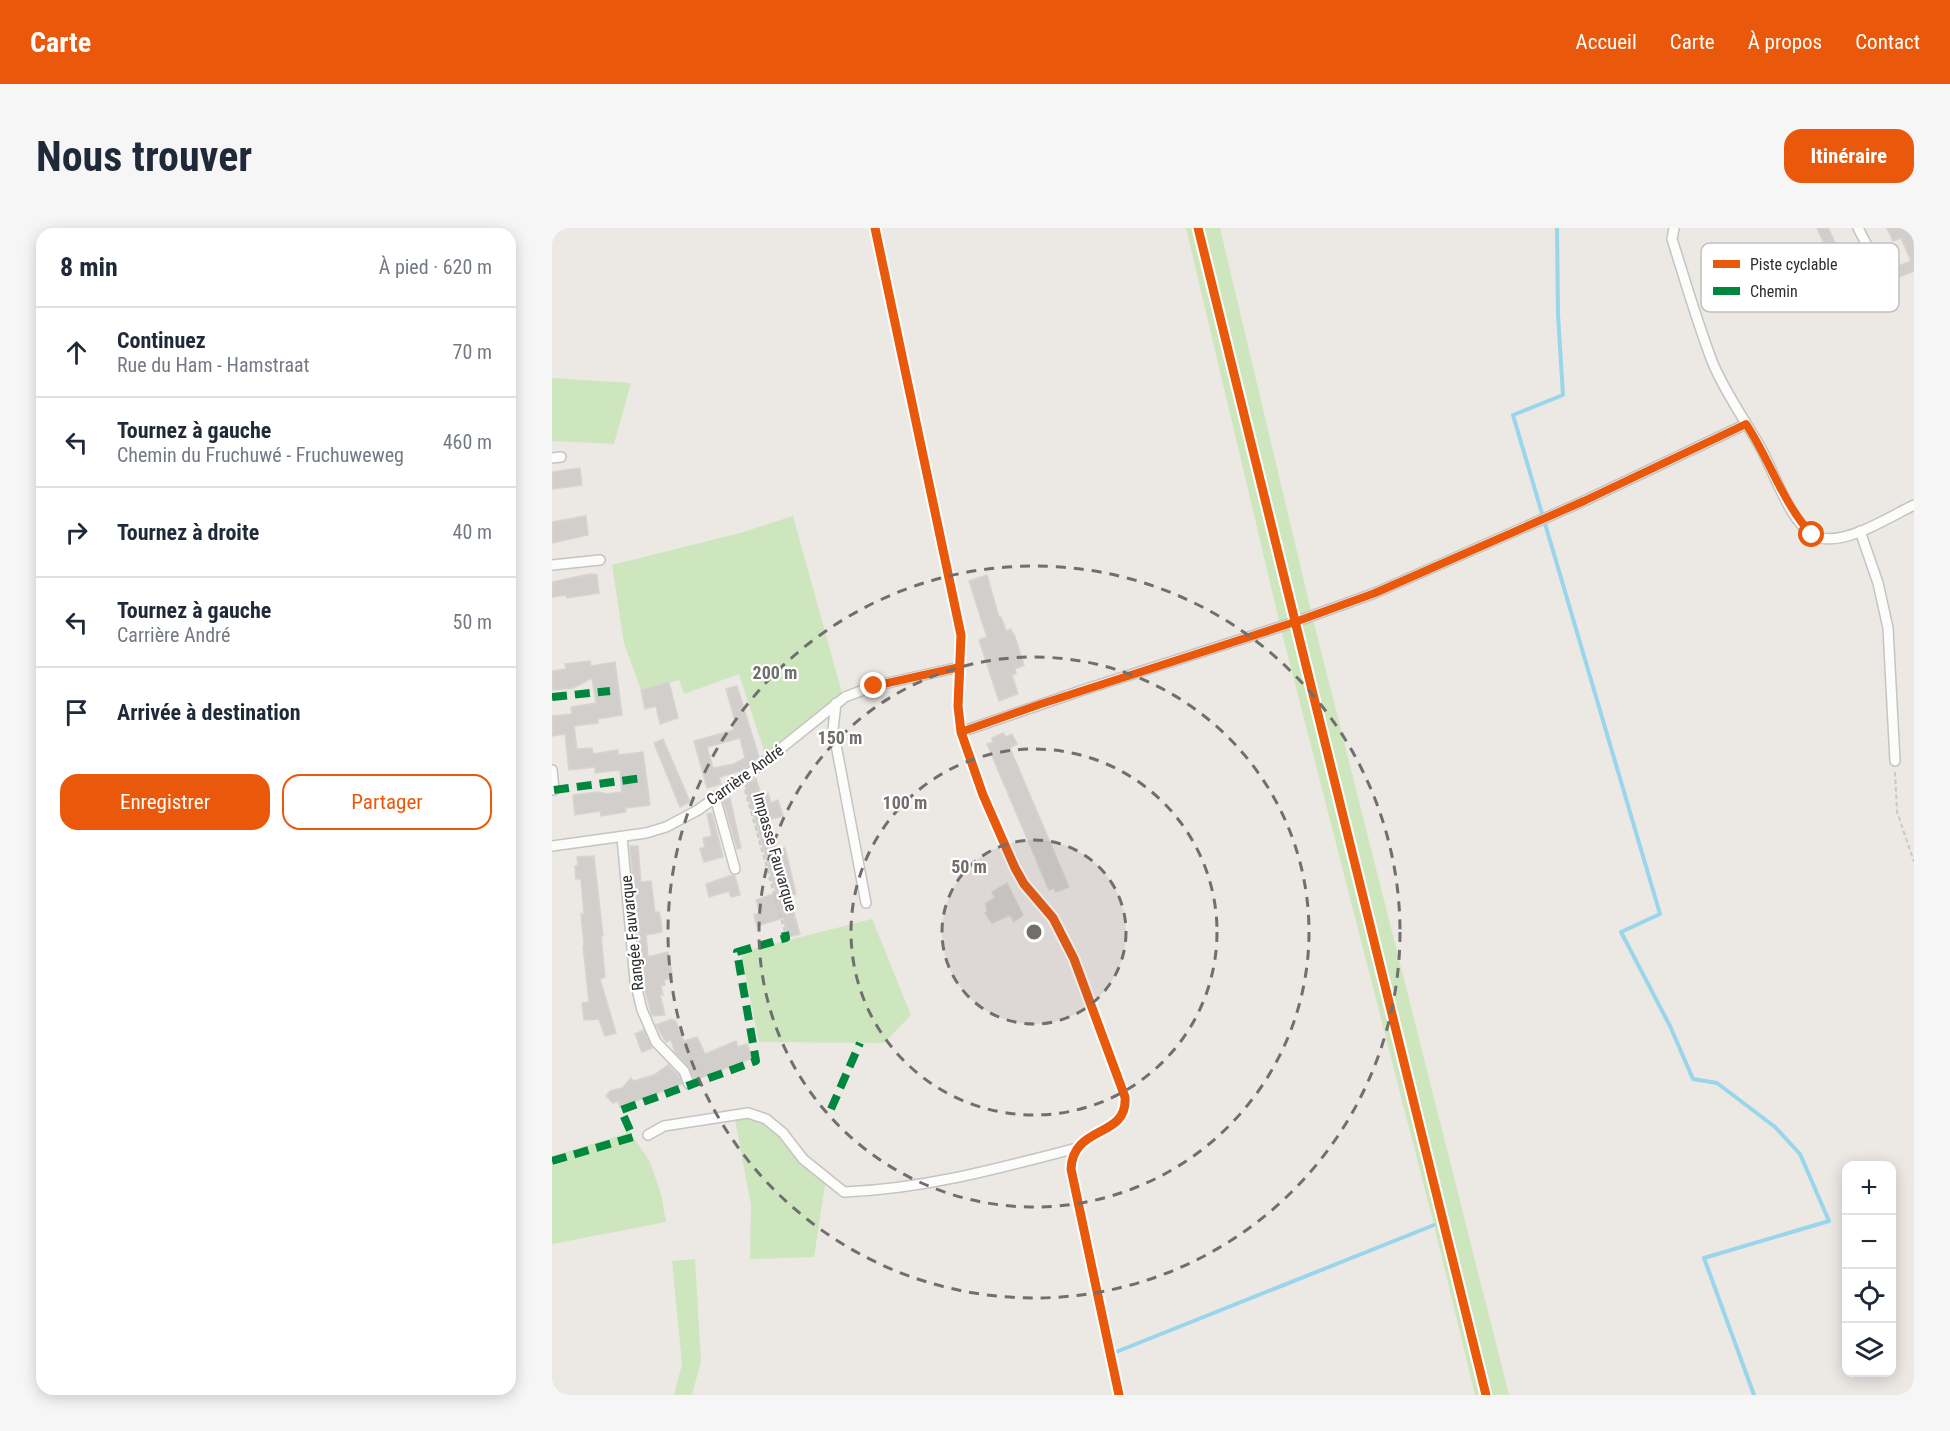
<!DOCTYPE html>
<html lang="fr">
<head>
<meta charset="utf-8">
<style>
	:root { --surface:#fff; --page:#f6f6f7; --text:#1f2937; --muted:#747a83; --line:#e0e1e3; --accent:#ea580c }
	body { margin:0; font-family:"Roboto Condensed",sans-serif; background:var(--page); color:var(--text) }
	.controls { position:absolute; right:18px; bottom:18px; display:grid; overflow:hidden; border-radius:12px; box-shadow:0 3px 15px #0003 }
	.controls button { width:54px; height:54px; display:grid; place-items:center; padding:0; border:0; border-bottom:2px solid var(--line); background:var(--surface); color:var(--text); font:30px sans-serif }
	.stop { position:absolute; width:18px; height:18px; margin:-14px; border:4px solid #ea580c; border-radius:50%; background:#fff }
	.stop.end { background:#ea580c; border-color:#fff; box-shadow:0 2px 6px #0008 }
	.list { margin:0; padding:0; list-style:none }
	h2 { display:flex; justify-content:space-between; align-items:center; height:78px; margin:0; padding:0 24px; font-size:26px }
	h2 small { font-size:20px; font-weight:400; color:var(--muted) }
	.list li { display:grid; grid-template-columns:39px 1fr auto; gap:18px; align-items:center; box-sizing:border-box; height:90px; padding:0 24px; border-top:2px solid var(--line) }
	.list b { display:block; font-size:22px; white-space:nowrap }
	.list p { margin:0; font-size:20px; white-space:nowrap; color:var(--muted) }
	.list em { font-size:20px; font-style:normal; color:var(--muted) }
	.actions { display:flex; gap:12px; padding:18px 24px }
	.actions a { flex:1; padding:14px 0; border:2px solid var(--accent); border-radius:18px; text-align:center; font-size:21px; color:var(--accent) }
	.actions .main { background:var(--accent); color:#fff }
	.icon { flex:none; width:33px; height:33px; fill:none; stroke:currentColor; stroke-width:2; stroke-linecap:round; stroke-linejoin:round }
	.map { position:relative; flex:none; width:1362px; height:1167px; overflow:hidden; border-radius:18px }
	header { display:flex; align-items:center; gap:36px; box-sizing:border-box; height:84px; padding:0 30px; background:var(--accent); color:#fff }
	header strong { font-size:28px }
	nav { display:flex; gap:33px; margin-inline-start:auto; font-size:21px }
	.intro { display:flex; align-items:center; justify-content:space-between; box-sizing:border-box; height:144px; padding:0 36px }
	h1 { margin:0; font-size:42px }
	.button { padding:15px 27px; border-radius:18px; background:var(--accent); color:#fff; font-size:21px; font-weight:700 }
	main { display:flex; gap:36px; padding:0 36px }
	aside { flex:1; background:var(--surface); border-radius:18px; box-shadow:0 3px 15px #0003 }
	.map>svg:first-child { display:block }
	.green { fill:#cee6be }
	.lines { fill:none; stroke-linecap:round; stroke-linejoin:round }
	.stream { stroke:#99d6ec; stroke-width:4 }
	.building { fill:#d1cecb; stroke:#d7d4d0; stroke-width:1.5; fill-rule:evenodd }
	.street-casing { stroke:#c5c4c5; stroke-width:12 }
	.path { stroke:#c9c9c8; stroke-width:2; stroke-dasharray:4.5 3; stroke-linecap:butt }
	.street { stroke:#fcfcfb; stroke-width:9 }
	.quiet { stroke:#00873e; stroke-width:8; stroke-dasharray:15 8; stroke-linecap:butt }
	.cycleway-casing { stroke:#fff; stroke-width:13 }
	.cycleway { stroke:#e8590c; stroke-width:9 }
	.route { stroke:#ea580c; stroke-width:8 }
	.ring { fill:none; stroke:#706f6e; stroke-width:3; stroke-dasharray:10 8 }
	.labels { text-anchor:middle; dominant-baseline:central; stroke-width:4.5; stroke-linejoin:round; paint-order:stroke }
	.street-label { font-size:16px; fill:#2e2e2e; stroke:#fff }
	.key { fill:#fff; stroke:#c0c0c0; stroke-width:1.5 }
	.key-label { font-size:16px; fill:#2e2e2e }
	.centre { fill:#706f6e; stroke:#fff; stroke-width:3 }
	.ring-label { font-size:18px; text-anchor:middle; font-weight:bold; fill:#706f6e; stroke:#fff; stroke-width:4.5; stroke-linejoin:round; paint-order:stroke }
</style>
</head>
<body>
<header>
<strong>Carte</strong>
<nav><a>Accueil</a><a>Carte</a><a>À propos</a><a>Contact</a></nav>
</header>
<div class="intro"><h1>Nous trouver</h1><a class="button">Itinéraire</a></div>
<main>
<aside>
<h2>8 min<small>À pied · 620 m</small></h2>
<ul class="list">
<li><svg class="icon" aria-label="ahead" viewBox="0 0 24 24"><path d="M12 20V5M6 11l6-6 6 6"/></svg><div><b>Continuez</b><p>Rue du Ham - Hamstraat</p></div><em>70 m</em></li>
<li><svg class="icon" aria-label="left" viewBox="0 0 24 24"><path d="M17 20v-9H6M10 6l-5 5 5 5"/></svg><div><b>Tournez à gauche</b><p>Chemin du Fruchuwé - Fruchuweweg</p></div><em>460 m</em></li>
<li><svg class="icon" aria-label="right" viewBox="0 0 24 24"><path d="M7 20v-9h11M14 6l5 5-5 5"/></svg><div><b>Tournez à droite</b></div><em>40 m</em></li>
<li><svg class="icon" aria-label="left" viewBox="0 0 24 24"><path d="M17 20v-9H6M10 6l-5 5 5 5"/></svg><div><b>Tournez à gauche</b><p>Carrière André</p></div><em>50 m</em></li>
<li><svg class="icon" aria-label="arrive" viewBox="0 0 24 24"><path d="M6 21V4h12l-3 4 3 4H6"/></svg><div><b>Arrivée à destination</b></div></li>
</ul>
<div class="actions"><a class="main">Enregistrer</a><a>Partager</a></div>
</aside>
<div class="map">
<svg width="1362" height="1167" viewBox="0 0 1362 1167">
	<rect width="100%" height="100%" fill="#ece8e4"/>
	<g class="green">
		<polygon points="634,0 668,0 760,387 957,1167 923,1167 882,997 730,405"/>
		<polygon points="0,150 79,155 62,216 0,213"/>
		<polygon points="241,288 290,465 214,529 187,446 132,466 127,452 89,462 72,415 60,337 188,305"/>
		<polygon points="320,691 359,787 332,815 207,814 189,724"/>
		<polygon points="182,886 214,891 274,951 262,1029 198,1031 199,977"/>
		<polygon points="76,901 98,934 109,966 114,994 0,1016 0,928 73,906"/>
		<polygon points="143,1031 149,1133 140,1167 122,1167 130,1136 120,1033"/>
	</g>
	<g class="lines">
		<g class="stream">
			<polyline points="1005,0 1006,87 1011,167 961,187 1108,686 1069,704 1118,798 1141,851 1165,855 1223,899 1248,926 1277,993 1152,1030 1202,1167"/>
			<polyline points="564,1124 882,997"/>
		</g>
	</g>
	<g class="building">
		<polygon points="1265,0 1276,0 1292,33 1276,41 1267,24 1274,20"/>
		<polygon points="1335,0 1362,0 1362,4 1359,5 1362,13 1362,43 1312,64 1316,74 1301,81 1288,62 1294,59 1291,52 1336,33 1339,41 1359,33 1349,10 1341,13"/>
		<polygon points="28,240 30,257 0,261 0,244"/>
		<polygon points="34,288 36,307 0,315 0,294"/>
		<polygon points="38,346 45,347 47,365 15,370 14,367 0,369 0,354"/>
		<polygon points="435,347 447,389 449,389 454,403 459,401 461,407 462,406 472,437 463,441 464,446 460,447 466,466 447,473 427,412 435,409 417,353"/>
		<polygon points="38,433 39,438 63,434 70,487 46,491 46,495 22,498 25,521 40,520 41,526 66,522 66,527 91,524 98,577 73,580 74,584 49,588 48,583 23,587 21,567 46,564 55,566 70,564 68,542 43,545 43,539 17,542 13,506 0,508 0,488 20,486 19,479 44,475 40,450 21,460 0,462 0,443 14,441 13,436"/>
		<polygon points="117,454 126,490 108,496 104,478 93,481 89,462"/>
		<path d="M 185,458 L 207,529 L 189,543 L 167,549 L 169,556 L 155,560 L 142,513 L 182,502 L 181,497 L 184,496 L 174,461 ZM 188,510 L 193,530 L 182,536 L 161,540 L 155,519 Z"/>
		<polygon points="451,505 454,509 460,506 465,516 458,520 517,659 504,664 502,660 497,662 435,516 441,514 440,510"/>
		<polygon points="111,511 138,574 128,579 102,515"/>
		<polygon points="204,550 209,567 216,565 219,575 226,572 231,588 216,592 225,622 233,620 244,666 237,668 248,706 236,709 231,690 205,698 202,687 208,685 204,672 224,665 193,557"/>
		<polygon points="178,570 189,620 185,621 171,572"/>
		<polygon points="160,585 171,629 152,634 148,621 153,619 151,610 160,608 155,586"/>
		<polygon points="78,618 86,618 89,654 99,653 103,685 107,684 109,692 110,704 94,707 96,729 116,724 118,735 121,750 112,752 113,757 109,758 111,767 108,767 113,787 100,788 90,752"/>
		<polygon points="42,628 51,708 49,708 53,749 48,751 64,805 53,808 47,791 32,792 30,775 37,774 31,718 32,717 29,686 32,686 29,651 24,651 23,638 26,637 25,629"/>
		<polygon points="180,647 183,648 188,667 179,669 177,663 157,669 154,656"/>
		<polygon points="455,655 471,687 462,694 458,687 440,695 433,685 435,684 434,675 443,670 440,664"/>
		<polygon points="120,791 121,793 123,792 132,813 145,809 153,826 184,813 186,819 195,816 200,830 143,852 137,839 123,824 119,812 114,814 104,797"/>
		<polygon points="92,802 100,820 90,824 83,806"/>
		<polygon points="116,837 126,847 130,856 68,879 66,873 61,875 54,868 58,863 70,860 79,850 82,853 102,847"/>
	</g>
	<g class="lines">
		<defs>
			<g id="street">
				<path d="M 323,0 L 409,407 L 406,478 L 409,504 L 431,567 L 463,640 L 472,656 L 501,690 L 522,731 L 573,869 C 576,911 521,896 519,941 L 567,1167"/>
				<path d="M 1122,0 L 1120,11 C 1133,52 1145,94 1160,133 C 1172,163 1191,189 1207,217 C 1222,241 1239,303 1269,310 C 1296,316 1337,289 1362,277"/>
				<polyline points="1306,0 1319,25 1327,22"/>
				<polyline points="0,230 9,229"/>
				<polyline points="1308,303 1326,355 1336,400 1343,533"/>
				<polyline points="0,337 48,332"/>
				<polyline points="284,475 281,501 314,675"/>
				<polyline points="409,504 531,462 743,394 823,365 1032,273 1194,196"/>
				<polyline points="0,542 2,562"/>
				<polyline points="163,569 183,641"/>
				<polyline points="70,609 83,753 90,782 104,814 132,843 137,856"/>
				<polyline points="0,618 94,605 114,599 146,582 202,542 293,469 322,458 408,439"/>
				<path d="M 96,907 L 112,898 L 196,885 L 214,891 L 231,905 L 251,931 L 292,964 C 372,961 448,940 525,920"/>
			</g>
		</defs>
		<use href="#street" class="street-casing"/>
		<g class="path">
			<polyline points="1343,544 1345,584 1362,634"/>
			<polyline points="193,562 233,704"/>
		</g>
		<use href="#street" class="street"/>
		<g class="quiet">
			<polyline points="0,469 58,463"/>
			<polyline points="2,562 90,550"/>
			<polyline points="279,881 308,815"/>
			<polyline points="0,933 81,909 69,882 204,833 185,724 234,710 233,704"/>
		</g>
		<defs>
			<g id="cycleway">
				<path d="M 323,0 L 409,407 L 406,478 L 409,504 L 431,567 L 463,640 L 472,656 L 501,690 L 522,731 L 573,869 C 576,911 521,896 519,941 L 567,1167"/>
				<polyline points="646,0 934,1167"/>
			</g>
		</defs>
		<use href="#cycleway" class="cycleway-casing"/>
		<use href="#cycleway" class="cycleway"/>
	</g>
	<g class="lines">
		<path class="route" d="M 322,458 L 408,439 L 406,478 L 409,504 L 489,476 L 743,394 L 823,365 L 1032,273 L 1194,196 C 1218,232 1230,274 1260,307"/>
	</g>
	<circle cx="482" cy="704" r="92" fill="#706f6e" fill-opacity=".12"/>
	<g class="ring">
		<circle cx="482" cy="704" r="92"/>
		<circle cx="482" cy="704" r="183"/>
		<circle cx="482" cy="704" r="275"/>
		<circle cx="482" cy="704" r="366"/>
	</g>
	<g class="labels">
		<g class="street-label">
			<text transform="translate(193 547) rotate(-36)">Carrière André</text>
			<text transform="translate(223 624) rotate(74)">Impasse Fauvarque</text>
			<text transform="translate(80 705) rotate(-96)">Rangée Fauvarque</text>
		</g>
	</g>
	<rect x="1149" y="15" width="198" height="69" rx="9" class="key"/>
	<rect x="1161" y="32" width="27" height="8" fill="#e8590c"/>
	<rect x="1161" y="59" width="27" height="8" fill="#00873e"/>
	<g class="key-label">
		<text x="1198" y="42">Piste cyclable</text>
		<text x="1198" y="69">Chemin</text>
	</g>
	<circle cx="482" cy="704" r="9" class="centre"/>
	<g class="ring-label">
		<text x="223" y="451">200 m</text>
		<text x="288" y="516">150 m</text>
		<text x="353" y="581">100 m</text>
		<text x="417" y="645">50 m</text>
	</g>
</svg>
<div class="controls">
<button>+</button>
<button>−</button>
<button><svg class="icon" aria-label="locate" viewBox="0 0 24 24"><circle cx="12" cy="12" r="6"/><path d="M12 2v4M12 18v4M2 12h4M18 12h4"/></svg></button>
<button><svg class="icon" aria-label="layers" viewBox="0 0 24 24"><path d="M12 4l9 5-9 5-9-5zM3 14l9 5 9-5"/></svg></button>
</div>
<div class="stop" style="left:1260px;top:307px"></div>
<div class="stop end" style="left:322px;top:458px"></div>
</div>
</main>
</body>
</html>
